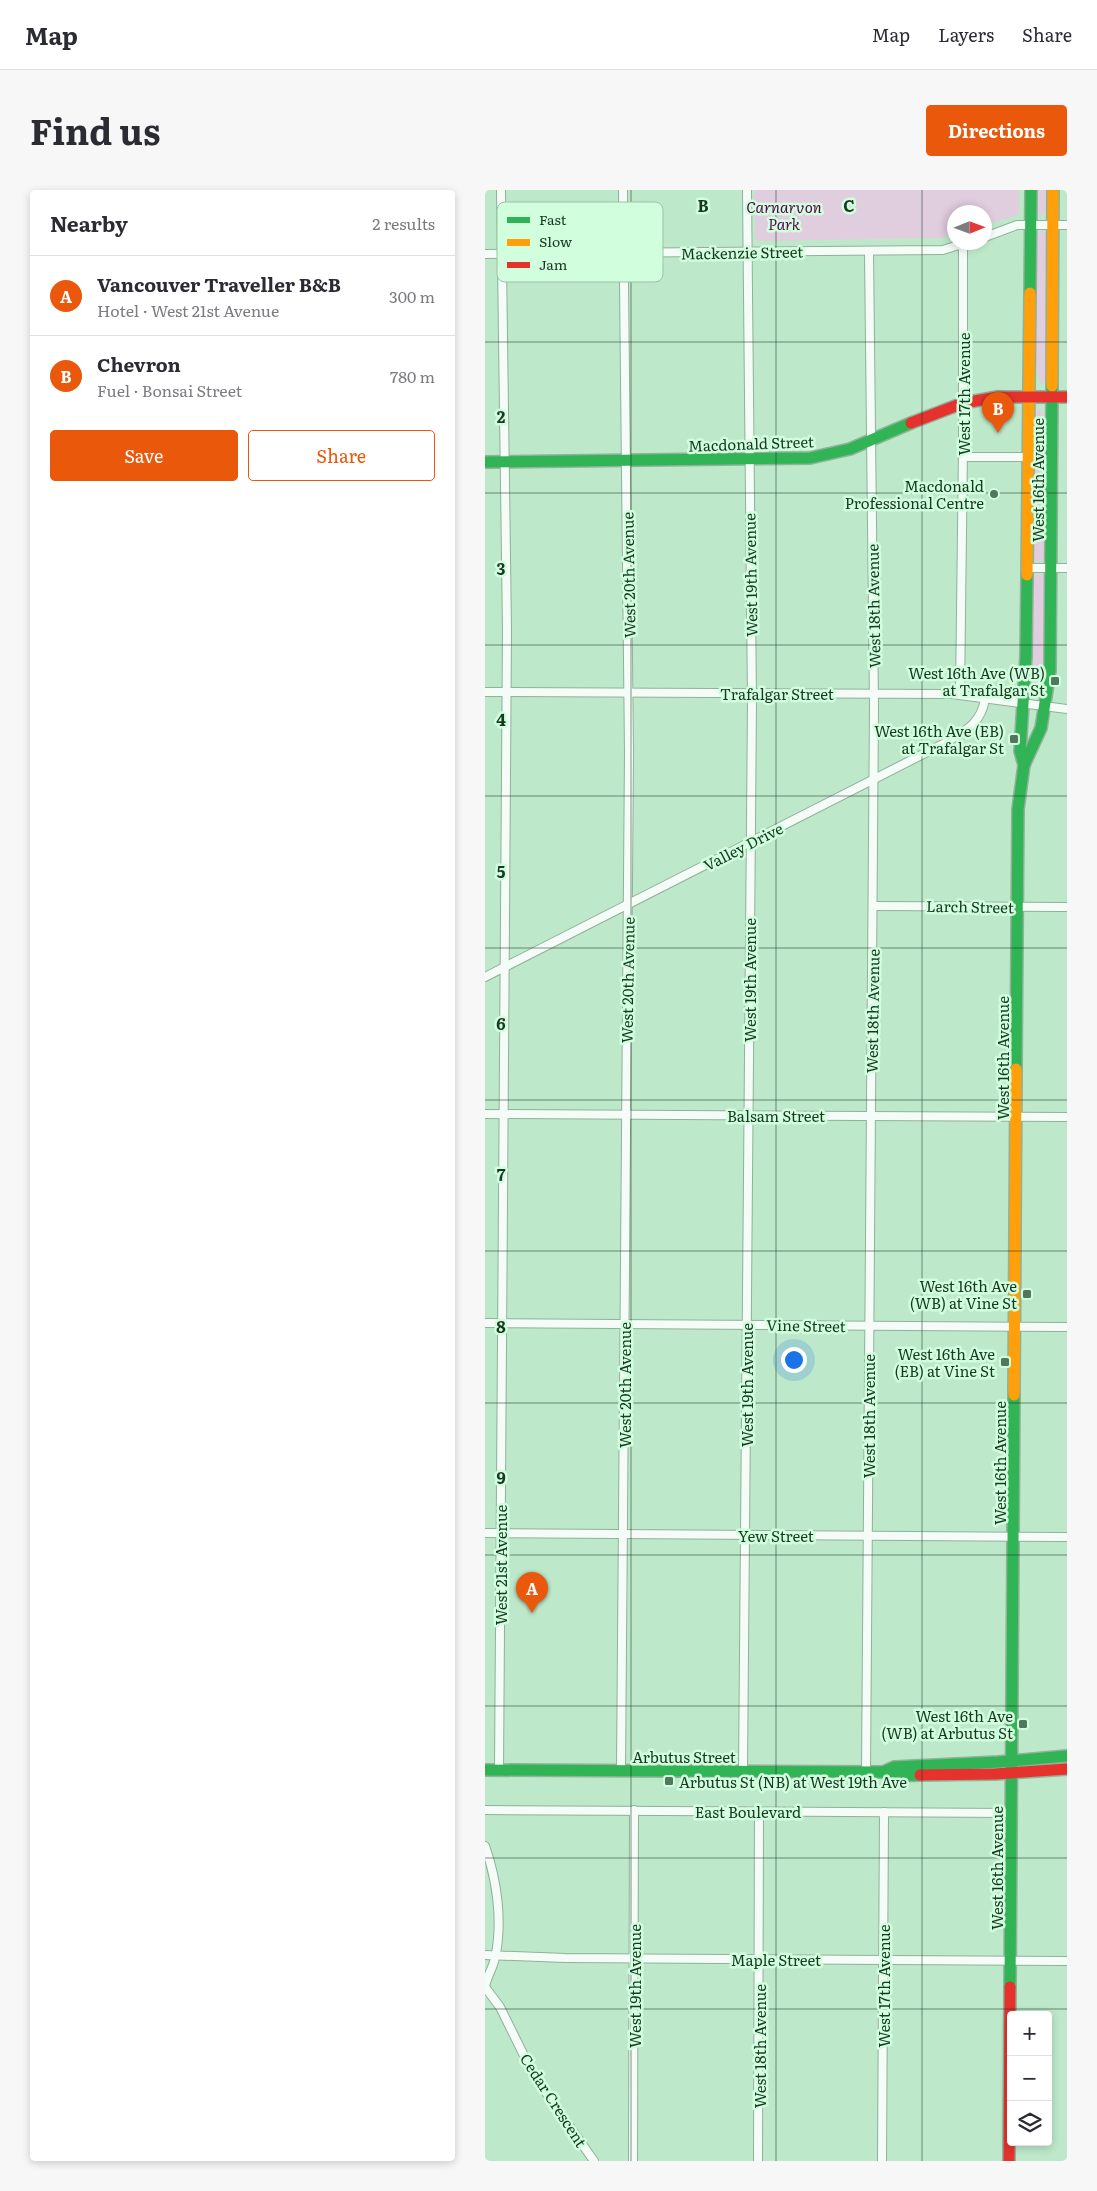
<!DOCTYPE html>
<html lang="en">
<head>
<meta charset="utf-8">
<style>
	:root { --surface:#fff; --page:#f7f7f7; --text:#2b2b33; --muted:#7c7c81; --line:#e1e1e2; --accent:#ea580c }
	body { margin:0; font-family:Literata,serif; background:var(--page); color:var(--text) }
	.controls { position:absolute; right:15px; bottom:15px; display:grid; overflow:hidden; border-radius:5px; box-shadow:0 2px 8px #0003 }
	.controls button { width:45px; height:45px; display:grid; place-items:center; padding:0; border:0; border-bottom:1px solid var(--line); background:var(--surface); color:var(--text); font:25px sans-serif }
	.compass { position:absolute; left:462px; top:15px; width:45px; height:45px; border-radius:50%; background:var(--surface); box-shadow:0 2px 8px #0003; rotate:89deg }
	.you { position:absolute; left:308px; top:1169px; width:18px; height:18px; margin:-12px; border:4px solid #fff; border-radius:50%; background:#1a73e8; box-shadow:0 0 0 8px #1a73e833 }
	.badge { display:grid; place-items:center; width:32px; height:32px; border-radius:50%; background:var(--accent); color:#fff; font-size:16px; font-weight:700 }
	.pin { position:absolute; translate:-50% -41px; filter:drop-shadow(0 1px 2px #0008) }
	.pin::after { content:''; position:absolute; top:26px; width:18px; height:15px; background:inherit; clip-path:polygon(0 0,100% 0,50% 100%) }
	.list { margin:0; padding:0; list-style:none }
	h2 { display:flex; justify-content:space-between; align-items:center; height:65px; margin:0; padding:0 20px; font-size:21px }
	h2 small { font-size:16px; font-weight:400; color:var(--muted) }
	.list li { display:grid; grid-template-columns:32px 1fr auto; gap:15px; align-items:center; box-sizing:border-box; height:80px; padding:0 20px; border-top:1px solid var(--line) }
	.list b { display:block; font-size:19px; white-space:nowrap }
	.list p { margin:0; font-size:16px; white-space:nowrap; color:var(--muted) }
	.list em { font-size:16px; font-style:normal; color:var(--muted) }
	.actions { display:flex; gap:10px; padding:15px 20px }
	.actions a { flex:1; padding:11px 0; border:1px solid var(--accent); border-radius:5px; text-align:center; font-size:18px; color:var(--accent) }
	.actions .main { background:var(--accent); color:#fff }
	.icon { flex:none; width:28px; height:28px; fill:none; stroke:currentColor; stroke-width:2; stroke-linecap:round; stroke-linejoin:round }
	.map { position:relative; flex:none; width:582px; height:1971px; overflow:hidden; border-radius:5px }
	header { display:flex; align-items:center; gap:30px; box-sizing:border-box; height:70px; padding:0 25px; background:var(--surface); border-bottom:1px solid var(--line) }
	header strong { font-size:24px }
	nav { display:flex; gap:28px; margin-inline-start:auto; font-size:18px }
	.intro { display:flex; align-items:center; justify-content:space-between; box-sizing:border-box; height:120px; padding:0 30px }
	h1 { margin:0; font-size:35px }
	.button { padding:12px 22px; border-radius:5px; background:var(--accent); color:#fff; font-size:18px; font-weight:700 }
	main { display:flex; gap:30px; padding:0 30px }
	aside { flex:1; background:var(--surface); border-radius:5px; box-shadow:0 2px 8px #0003 }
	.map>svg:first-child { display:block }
	.green { fill:#e0cdde }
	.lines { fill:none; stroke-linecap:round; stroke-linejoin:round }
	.street-casing { stroke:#90b19a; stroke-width:10 }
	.fast-casing { stroke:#90b19a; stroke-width:14 }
	.slow-casing { stroke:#90b19a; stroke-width:14 }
	.jam-casing { stroke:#90b19a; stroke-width:14 }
	.street { stroke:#f5fcf7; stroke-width:8 }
	.fast { stroke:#30b455; stroke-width:11 }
	.slow { stroke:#ff9f0a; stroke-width:11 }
	.jam { stroke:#e5322d; stroke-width:11 }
	.grid { fill:none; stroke:#193824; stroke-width:1; stroke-opacity:0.55 }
	.poi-dot { fill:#53765e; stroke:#d1fedd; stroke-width:2 }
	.labels { text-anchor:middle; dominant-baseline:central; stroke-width:5; stroke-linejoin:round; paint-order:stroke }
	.park-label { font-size:15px; font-style:italic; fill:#57004f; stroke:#d1fedd }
	.street-label { font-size:15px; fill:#193824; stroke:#d1fedd }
	.poi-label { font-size:15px; fill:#193824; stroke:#d1fedd; text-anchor:end }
	.key { fill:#d1fedd; stroke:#9ac3a6; stroke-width:1 }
	.key-label { font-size:14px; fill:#193824 }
	.grid-label { font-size:16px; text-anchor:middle; font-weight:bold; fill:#193824; stroke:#d1fedd; stroke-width:5; stroke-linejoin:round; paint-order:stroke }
</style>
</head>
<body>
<header>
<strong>Map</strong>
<nav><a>Map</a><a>Layers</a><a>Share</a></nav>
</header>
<div class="intro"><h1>Find us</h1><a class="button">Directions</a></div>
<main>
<aside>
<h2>Nearby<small>2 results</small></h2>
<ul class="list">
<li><span class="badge">A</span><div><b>Vancouver Traveller B&amp;B</b><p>Hotel · West 21st Avenue</p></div><em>300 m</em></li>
<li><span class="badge">B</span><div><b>Chevron</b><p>Fuel · Bonsai Street</p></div><em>780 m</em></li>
</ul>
<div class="actions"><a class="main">Save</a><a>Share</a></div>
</aside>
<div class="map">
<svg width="582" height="1971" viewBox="0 0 582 1971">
	<rect width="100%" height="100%" fill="#bee8ca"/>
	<g class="green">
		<polygon points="269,0 534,0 534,25 500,35 500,22 470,22 469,44 456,48 270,51"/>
		<polygon points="549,0 564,0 561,21 556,26 551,24"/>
		<polygon points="557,40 563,46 562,185 557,194 554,192 551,172 549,59 552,44"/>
		<polygon points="554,220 557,221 560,248 563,333 562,368 554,373 547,368 549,228 551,221"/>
		<polygon points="555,384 560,386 562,390 560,495 556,506 552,508 545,504 546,390 549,385"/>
	</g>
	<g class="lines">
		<defs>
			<g id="street">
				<polyline points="500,47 532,35 582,35"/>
				<polyline points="0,64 458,60 483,52"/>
				<polyline points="478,267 543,267"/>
				<polyline points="542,378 582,378"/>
				<polyline points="0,502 467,504 582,519"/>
				<polyline points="475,504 478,259 478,54"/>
				<polyline points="388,716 582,717"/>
				<path d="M 0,787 L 460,553 C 480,541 496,534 500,509"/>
				<polyline points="0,924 582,927"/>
				<polyline points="0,1133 582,1137"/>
				<polyline points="0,1343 582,1347"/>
				<polyline points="14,1580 22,441 16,0"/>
				<polyline points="136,1581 144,563 138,0"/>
				<polyline points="258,1581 267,512 262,0"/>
				<polyline points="381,1582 389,516 384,61"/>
				<polyline points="0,1620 526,1623"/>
				<path d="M 0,1656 C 12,1690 18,1732 10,1768 C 8,1778 2,1786 0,1797"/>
				<polyline points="0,1765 80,1768 582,1771"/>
				<polyline points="0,1797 15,1817 48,1884 109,1971"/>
				<polyline points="148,1971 149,1620"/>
				<polyline points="273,1971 274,1621"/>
				<polyline points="397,1971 399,1622"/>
			</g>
			<g id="fast">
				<polyline points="545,103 546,0"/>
				<polyline points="0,272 325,268 365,259 426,233"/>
				<polyline points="539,575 556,538 565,481 567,196"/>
				<polyline points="531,879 533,619 539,575 535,561 541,466 542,385"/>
				<polyline points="0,1580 398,1582 409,1586 435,1585"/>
				<polyline points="398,1582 409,1577 513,1572 582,1566"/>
				<polyline points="525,1797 529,1205"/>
			</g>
			<g id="slow">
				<polyline points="567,196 568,0"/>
				<polyline points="542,385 545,103"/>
				<polyline points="529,1205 531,879"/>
			</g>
			<g id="jam">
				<polyline points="426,233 478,213 513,207 582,207"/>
				<polyline points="435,1585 510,1584 582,1579"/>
				<polyline points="524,1971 525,1797"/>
			</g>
		</defs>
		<use href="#street" class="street-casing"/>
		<use href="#fast" class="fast-casing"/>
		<use href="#slow" class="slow-casing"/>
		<use href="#jam" class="jam-casing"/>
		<use href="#street" class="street"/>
		<use href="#fast" class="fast"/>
		<use href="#slow" class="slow"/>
		<use href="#jam" class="jam"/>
	</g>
	<path class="grid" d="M 146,0 L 146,1971M 291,0 L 291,1971M 437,0 L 437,1971M 0,152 L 582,152M 0,303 L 582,303M 0,455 L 582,455M 0,606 L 582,606M 0,758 L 582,758M 0,910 L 582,910M 0,1061 L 582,1061M 0,1213 L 582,1213M 0,1365 L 582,1365M 0,1516 L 582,1516M 0,1668 L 582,1668M 0,1819 L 582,1819"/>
	<g class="poi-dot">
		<circle cx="509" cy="304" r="5"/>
		<rect x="565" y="486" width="10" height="10" rx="2.5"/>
		<rect x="524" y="544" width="10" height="10" rx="2.5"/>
		<rect x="537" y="1099" width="10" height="10" rx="2.5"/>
		<rect x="515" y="1167" width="10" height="10" rx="2.5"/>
		<rect x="533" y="1529" width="10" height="10" rx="2.5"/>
		<rect x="179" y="1586" width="10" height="10" rx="2.5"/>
	</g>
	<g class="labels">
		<g class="park-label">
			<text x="299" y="16">Carnarvon<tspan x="299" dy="17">Park</tspan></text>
		</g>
		<g class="street-label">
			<text transform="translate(257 62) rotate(-1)">Mackenzie Street</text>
			<text transform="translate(478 204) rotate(-90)">West 17th Avenue</text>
			<text transform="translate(266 253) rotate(-2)">Macdonald Street</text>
			<text transform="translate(552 290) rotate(-90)">West 16th Avenue</text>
			<text transform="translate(143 385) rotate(-91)">West 20th Avenue</text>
			<text transform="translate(265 385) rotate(-91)">West 19th Avenue</text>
			<text transform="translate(388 416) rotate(-91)">West 18th Avenue</text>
			<text x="292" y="503">Trafalgar Street</text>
			<text transform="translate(258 656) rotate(-27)">Valley Drive</text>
			<text transform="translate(485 716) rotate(1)">Larch Street</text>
			<text transform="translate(142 790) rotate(-89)">West 20th Avenue</text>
			<text transform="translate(264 790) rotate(-90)">West 19th Avenue</text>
			<text transform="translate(387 821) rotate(-89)">West 18th Avenue</text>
			<text transform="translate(517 868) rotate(-90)">West 16th Avenue</text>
			<text x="291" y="925">Balsam Street</text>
			<text transform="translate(321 1135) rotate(1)">Vine Street</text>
			<text transform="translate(139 1195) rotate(-90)">West 20th Avenue</text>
			<text transform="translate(261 1195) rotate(-90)">West 19th Avenue</text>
			<text transform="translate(383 1226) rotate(-90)">West 18th Avenue</text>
			<text transform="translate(514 1273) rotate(-90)">West 16th Avenue</text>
			<text x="291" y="1345">Yew Street</text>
			<text transform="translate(15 1375) rotate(-90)">West 21st Avenue</text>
			<text x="199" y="1566">Arbutus Street</text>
			<text x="263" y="1621">East Boulevard</text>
			<text transform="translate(511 1678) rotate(-90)">West 16th Avenue</text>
			<text x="291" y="1769">Maple Street</text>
			<text transform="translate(149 1796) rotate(-90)">West 19th Avenue</text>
			<text transform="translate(398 1796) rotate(-90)">West 17th Avenue</text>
			<text transform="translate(274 1856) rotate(-90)">West 18th Avenue</text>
			<text transform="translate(69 1910) rotate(57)">Cedar Crescent</text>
		</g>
		<g class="poi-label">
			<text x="499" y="295">Macdonald<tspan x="499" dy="17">Professional Centre</tspan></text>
			<text x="560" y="482">West 16th Ave (WB)<tspan x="560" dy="17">at Trafalgar St</tspan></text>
			<text x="519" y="540">West 16th Ave (EB)<tspan x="519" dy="17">at Trafalgar St</tspan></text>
			<text x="532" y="1095">West 16th Ave<tspan x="532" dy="17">(WB) at Vine St</tspan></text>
			<text x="510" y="1163">West 16th Ave<tspan x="510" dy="17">(EB) at Vine St</tspan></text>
			<text x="528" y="1525">West 16th Ave<tspan x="528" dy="17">(WB) at Arbutus St</tspan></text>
			<text x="194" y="1591" text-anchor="start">Arbutus St (NB) at West 19th Ave</text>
		</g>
	</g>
	<rect x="12" y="12" width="166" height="80" rx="8" class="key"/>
	<rect x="22" y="27" width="23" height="6" fill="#30b455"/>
	<rect x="22" y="49" width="23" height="7" fill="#ff9f0a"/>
	<rect x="22" y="72" width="23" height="6" fill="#e5322d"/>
	<g class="key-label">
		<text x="54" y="35">Fast</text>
		<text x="54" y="57">Slow</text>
		<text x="54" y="80">Jam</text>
	</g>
	<g class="grid-label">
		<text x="218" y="22">B</text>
		<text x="364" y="22">C</text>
		<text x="16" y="233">2</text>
		<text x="16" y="385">3</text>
		<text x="16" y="536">4</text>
		<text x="16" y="688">5</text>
		<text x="16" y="840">6</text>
		<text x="16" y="991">7</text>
		<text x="16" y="1143">8</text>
		<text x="16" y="1294">9</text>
	</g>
</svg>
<div class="controls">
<button>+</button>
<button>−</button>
<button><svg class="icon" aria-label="layers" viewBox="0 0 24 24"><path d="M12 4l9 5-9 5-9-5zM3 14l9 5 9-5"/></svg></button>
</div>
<svg class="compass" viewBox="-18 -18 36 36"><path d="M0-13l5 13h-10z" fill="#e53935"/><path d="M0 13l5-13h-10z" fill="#7c7c81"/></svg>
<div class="you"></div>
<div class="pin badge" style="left:47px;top:1423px">A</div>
<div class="pin badge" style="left:513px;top:243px">B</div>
</div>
</main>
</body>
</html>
